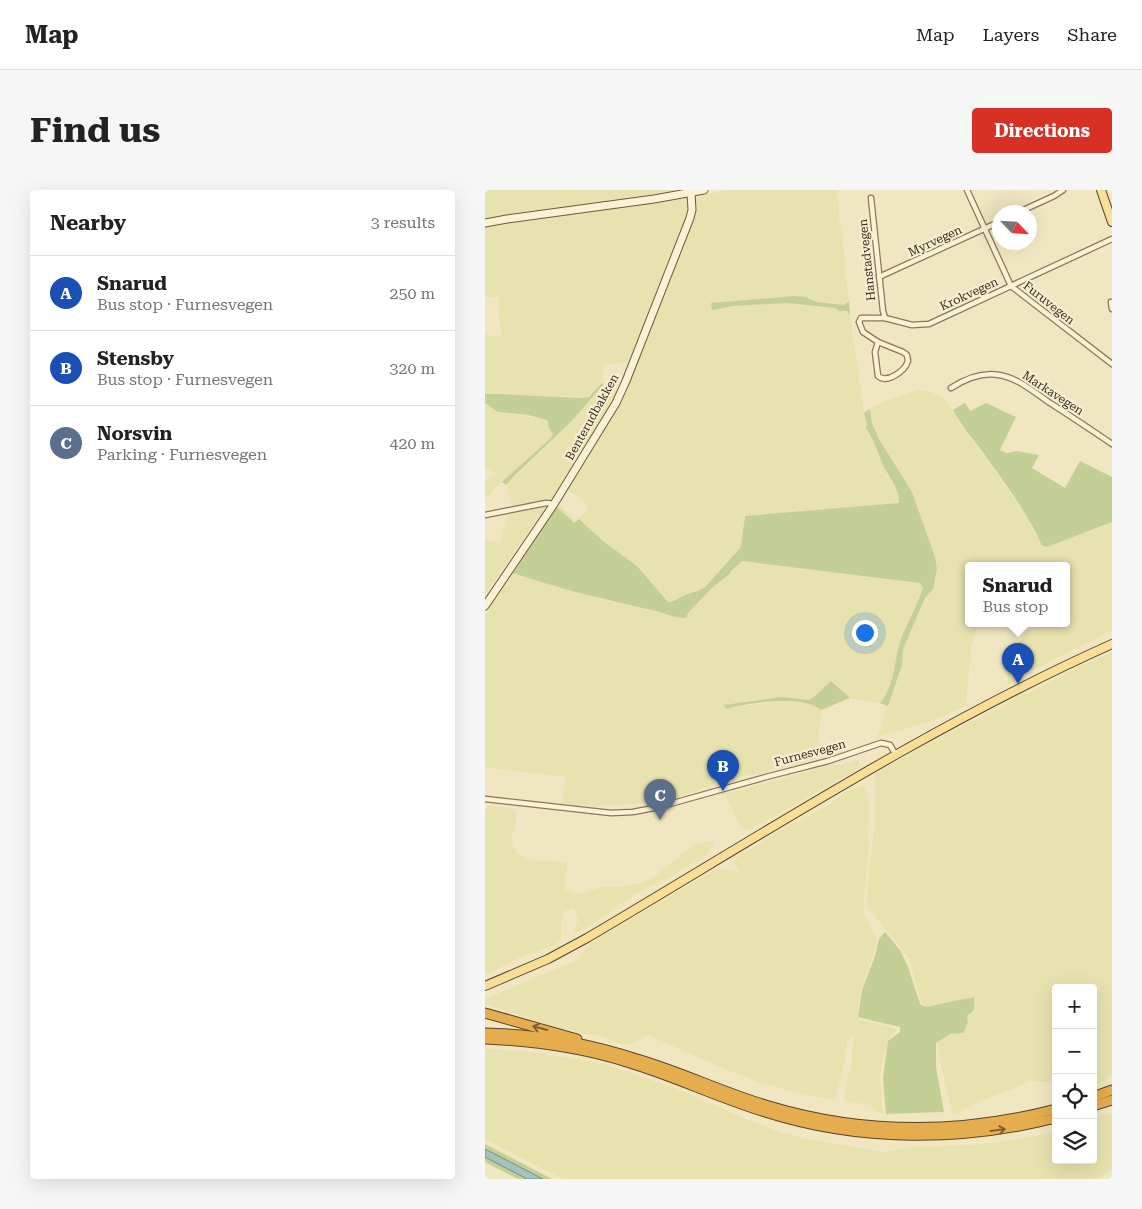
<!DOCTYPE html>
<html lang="en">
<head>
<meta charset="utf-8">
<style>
	:root { --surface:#fff; --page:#f6f6f6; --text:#222; --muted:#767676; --line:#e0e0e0; --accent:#d93025 }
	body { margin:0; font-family:"Roboto Serif",serif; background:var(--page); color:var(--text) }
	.controls { position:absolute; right:15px; bottom:15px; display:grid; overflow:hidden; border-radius:5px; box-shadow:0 5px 20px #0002 }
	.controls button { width:45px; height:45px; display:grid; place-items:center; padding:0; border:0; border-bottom:1px solid var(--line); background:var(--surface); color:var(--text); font:25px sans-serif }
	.compass { position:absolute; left:507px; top:15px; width:45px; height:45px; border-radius:50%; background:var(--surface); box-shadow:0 5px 20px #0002; rotate:115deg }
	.you { position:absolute; left:379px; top:442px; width:18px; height:18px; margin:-12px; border:4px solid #fff; border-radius:50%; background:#1a73e8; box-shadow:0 0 0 8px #1a73e833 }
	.badge { display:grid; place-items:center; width:32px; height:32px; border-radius:50%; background:var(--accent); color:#fff; font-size:16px; font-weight:700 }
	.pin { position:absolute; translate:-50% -41px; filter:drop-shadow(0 1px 2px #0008) }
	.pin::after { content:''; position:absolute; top:26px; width:18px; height:15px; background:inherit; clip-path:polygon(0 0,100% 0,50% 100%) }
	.popup { position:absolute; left:480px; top:372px; width:105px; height:65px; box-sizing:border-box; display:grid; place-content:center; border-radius:5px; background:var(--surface); filter:drop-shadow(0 1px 4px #0005); font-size:16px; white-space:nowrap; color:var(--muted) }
	.popup b { font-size:19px; color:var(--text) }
	.popup::after { content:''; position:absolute; left:50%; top:100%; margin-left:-10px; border:10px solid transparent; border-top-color:var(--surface) }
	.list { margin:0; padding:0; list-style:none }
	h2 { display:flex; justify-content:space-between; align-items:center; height:65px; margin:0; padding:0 20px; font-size:21px }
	h2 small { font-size:16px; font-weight:400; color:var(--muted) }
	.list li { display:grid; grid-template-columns:32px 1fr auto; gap:15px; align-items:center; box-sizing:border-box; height:75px; padding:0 20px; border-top:1px solid var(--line) }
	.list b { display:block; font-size:19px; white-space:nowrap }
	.list p { margin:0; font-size:16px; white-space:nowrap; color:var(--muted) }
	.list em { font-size:16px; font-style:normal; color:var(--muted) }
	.icon { flex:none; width:28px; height:28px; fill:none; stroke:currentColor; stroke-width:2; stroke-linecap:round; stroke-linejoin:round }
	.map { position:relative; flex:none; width:627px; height:989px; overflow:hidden; border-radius:5px }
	header { display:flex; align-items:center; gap:30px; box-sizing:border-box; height:70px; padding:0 25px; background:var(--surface); border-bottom:1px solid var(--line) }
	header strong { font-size:24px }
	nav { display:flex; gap:28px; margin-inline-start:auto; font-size:18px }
	.intro { display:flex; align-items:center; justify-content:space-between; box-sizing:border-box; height:120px; padding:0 30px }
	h1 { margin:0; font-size:35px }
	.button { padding:12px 22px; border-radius:5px; background:var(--accent); color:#fff; font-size:18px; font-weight:700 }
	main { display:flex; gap:30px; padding:0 30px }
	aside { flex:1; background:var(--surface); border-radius:5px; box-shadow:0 5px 20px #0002 }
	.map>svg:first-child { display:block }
	.farmland { fill:#e7e2ae; fill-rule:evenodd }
	.green { fill:#c4cf95 }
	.water { fill:#a4c3bc; stroke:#6a918b }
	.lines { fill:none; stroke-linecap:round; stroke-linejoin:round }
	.minor-casing { stroke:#8b7758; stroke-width:7 }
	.secondary-casing { stroke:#6d583b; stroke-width:9 }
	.primary-casing { stroke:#59442c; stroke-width:10 }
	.motorway-casing { stroke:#59442c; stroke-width:11 }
	.minor { stroke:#fbf2d5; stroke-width:4.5 }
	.secondary { stroke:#fbf2d5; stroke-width:7 }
	.primary { stroke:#f6df97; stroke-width:8 }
	.motorway { stroke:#e5ad4d; stroke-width:9 }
	.oneway { stroke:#7e6030 }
	.labels { text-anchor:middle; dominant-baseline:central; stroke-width:4.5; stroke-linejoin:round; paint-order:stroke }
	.street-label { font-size:12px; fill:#3a2d1d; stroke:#f7efd1 }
</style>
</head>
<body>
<header>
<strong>Map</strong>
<nav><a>Map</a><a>Layers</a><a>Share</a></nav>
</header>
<div class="intro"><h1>Find us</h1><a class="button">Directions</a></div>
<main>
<aside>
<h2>Nearby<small>3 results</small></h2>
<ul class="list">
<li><span class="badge" style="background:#1a4fb4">A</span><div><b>Snarud</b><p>Bus stop · Furnesvegen</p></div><em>250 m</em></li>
<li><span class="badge" style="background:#1a4fb4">B</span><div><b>Stensby</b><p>Bus stop · Furnesvegen</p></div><em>320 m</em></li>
<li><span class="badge" style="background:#5c6f8a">C</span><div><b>Norsvin</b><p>Parking · Furnesvegen</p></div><em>420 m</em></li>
</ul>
</aside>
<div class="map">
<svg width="627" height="989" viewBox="0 0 627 989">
	<rect width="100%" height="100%" fill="#f0e6c1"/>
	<g class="farmland">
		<polygon points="0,0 203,0 0,30"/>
		<path d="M 241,0 L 353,0 L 354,29 L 358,51 L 365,128 L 379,222 L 396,213 L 433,200 L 443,201 L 460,208 L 476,236 L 505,274 L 538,322 L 557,357 L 561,357 L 627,333 L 627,441 L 535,486 L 523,496 L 483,517 L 481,516 L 446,531 L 394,546 L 390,552 L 350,567 L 335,571 L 331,569 L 277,583 L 257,586 L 245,592 L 224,596 L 206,603 L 173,612 L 121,616 L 88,615 L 79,613 L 77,609 L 82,587 L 0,577 L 0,426 L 35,368 L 73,313 L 91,331 L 103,319 L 103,316 L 97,309 L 82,300 L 108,260 L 147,186 L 209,20 L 211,8 ZM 320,107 L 332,112 L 359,115 L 364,111 L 363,122 L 354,121 L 350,118 L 302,113 L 248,116 L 228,119 L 227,113 ZM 385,220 L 387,233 L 394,249 L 427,302 L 450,367 L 452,379 L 418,459 L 417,475 L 403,516 L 395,512 L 399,507 L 405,495 L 416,450 L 434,412 L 438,398 L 437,395 L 435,393 L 407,389 L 277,373 L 259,335 L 259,327 L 414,313 L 413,306 L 396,271 L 390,251 L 384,242 L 379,223 ZM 95,329 L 118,351 L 152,376 L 184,412 L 191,411 L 185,427 L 169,421 L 126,412 L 28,383 ZM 256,357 L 276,373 L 255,372 L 245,382 L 245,384 L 228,397 L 203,423 L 203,404 L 209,403 L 221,396 ZM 484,375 L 582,375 L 582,433 L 548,433 L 534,453 L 522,476 L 523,495 L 483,516 L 481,513 L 486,457 L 494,433 L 484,433 ZM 361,505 L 365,508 L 333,517 L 325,514 L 298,511 L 249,517 L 241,519 L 240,515 L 296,507 L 323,510 L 329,507 ZM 365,508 L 395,513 L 402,516 L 393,546 L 389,552 L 335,571 L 331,568 L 337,520 Z"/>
		<polygon points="199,6 204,10 205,21 183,74 181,74 153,150 142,172 118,175 116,194 104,207 0,204 0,144 13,147 16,145 13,107 0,107 0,37 14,33 87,24 87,22"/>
		<polygon points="121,195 133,201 117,231 65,311 0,404 0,351 13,353 16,351 22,329 25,324 29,322 22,296 24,292 75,244 118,196"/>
		<polygon points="0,213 13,223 42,226 62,231 63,239 68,244 66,248 22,289 17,291 0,309 0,290 13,284 0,278"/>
		<polygon points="627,462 627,885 608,897 608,798 571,798 571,890 563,892 544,891 535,896 492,912 473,923 468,923 459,890 448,831 437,813 424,768 383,718 382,705 390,628 390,583 479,535 515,518 533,506 544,503 587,480"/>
		<polygon points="372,570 376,576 369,581 264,640 260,639 253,633 240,604 347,575 358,575"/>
		<polygon points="380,595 383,607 385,627 382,642 384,655 379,708 379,725 392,748 386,772 375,801 372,829 413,839 404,848 397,873 395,889 398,924 389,921 386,915 359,911 364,883 367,874 367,863 369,843 362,851 359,874 351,909 330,907 276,893 240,879 163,845 147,854 132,853 110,844 104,845 75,838 0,814 0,809 95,769 96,764 105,754 116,747 231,679 254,682 249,672 255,664 266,660 293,641 337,619 364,600"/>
		<polygon points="6,615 28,619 31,621 31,631 26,647 28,657 32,663 46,671 69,671 82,674 80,700 92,705 120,696 136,697 160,692 171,685 209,655 224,651 228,653 228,657 220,666 211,671 185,687 150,704 109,733 90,744 89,740 93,730 89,718 77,722 76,748 70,755 38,766 0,785 0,621 2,617"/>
		<polygon points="0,859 38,861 115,873 192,899 263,930 295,942 321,949 399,962 426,957 486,955 523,951 571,942 571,970 608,970 608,929 627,923 627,978 614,989 78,989 0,949"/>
	</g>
	<g class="green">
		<polygon points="309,106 320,107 332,112 359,115 364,111 365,125 362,121 354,121 350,118 302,113 248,116 227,120 226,113"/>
		<polygon points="117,193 119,194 83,235 30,285 21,295 17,292 66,248 68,244 64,239 62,230 43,225 13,222 0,213 0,204 15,204 97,208 104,207"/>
		<path d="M 480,213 L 485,221 L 501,213 L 531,227 L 515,260 L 522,263 L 532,261 L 554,265 L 547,278 L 580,298 L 595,271 L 627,287 L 627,332 L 562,357 L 557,356 C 543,323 518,291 497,261 C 486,247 476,235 468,220 Z"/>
		<path d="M 385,219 L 387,233 L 394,249 L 427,302 L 450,367 L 452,379 L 448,399 L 440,408 L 418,459 L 417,475 L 403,516 L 395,513 C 410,496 409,470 416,449 C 423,432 432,416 438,398 L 435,393 L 257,371 L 245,382 L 245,384 L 228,397 L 203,423 L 201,428 C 188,428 179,423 167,420 C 120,410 73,398 28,383 L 70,319 L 73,318 L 89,333 L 94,329 L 118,351 L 152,376 L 183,412 C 190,412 193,408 198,406 C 206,402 214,402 221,396 L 256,357 L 260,326 L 414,313 C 415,299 402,285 397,273 C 392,261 389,249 381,238 L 382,234 L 379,223 Z"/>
		<path d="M 346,491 L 365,508 L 336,520 C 318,504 262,513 241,519 L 239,515 L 296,507 L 323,510 L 329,507 Z"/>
		<polygon points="400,742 415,760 423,777 435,814 441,817 489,807 489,820 482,826 483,832 478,843 465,844 451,853 451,877 459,922 401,924 398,888 403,851 415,842 415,837 373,827 377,800 390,766 394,749"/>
		<polygon points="0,954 67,989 33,989 0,972"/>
	</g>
	<polygon class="water" points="0,959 58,989 42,989 0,967"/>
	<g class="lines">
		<defs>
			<g id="minor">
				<polyline points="482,0 526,96 627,174"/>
				<polyline points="386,8 398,121 400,128"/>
				<polyline points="534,22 569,6 578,0"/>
				<polyline points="394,87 514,32"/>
				<polyline points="626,112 627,119"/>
				<polyline points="393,152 378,142 374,132 376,128 400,128 427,135 444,134 627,49"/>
				<path d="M 393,152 L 418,162 L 422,165 L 423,171 C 420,181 402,194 393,186 L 390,162 Z"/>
				<path d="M 466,198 C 480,189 497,182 514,185 C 533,188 549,202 565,213 C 586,226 606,240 627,254"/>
				<polyline points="0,325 61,313 69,314"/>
				<polyline points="0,609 126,623 148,622 174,617 281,587 343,571 396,553 405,555 411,565"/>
			</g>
			<g id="secondary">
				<polyline points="0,33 22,29 169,9 219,0"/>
				<polyline points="0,416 69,314 131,213 141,191 205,28 207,20 206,3"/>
			</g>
			<g id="primary">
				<polyline points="616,0 627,32"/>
				<path d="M 0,796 L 63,769 L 102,748 C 275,646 444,536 627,454"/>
			</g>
			<g id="motorway">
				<polyline points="0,823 92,849"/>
				<path d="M 0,843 C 51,844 103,853 152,869 C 197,882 239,903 284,916 C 378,944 476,944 571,919"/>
				<path d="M 0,849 C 49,851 98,858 145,873 C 191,887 234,908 280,922 C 374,952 475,952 571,928"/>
				<polyline points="608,907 627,900"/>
				<polyline points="608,916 627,910"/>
			</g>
		</defs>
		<use href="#minor" class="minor-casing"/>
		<use href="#secondary" class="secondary-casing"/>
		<use href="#primary" class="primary-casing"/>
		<use href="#motorway" class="motorway-casing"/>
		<use href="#minor" class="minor"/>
		<use href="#secondary" class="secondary"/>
		<use href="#primary" class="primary"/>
		<use href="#motorway" class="motorway"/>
	</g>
	<defs><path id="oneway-shaft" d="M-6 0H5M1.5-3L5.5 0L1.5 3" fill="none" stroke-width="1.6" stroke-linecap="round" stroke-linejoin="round" transform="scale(1.25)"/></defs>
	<g class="oneway">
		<use href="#oneway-shaft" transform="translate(55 838) rotate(-165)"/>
		<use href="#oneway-shaft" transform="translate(513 940) rotate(-8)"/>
	</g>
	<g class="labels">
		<g class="street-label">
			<text transform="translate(450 51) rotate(-25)">Myrvegen</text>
			<text transform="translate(382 70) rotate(-96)">Hanstadvegen</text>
			<text transform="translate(484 104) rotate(-25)">Krokvegen</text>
			<text transform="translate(564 113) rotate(38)">Furuvegen</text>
			<text transform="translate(568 203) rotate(33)">Markavegen</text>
			<text transform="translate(107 227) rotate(-61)">Benterudbakken</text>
			<text transform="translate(325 563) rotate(-15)">Furnesvegen</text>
		</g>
	</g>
</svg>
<div class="controls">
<button>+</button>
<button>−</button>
<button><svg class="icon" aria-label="locate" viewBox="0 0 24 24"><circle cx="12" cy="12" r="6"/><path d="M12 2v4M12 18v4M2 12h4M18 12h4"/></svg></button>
<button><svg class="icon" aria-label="layers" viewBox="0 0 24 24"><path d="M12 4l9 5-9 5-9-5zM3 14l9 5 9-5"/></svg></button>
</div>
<svg class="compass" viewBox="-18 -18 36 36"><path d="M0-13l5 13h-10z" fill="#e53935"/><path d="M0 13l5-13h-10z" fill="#767676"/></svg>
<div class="you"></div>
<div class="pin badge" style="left:533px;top:494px;background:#1a4fb4">A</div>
<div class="popup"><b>Snarud</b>Bus stop</div>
<div class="pin badge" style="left:238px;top:601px;background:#1a4fb4">B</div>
<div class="pin badge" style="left:175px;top:630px;background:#5c6f8a">C</div>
</div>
</main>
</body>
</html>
